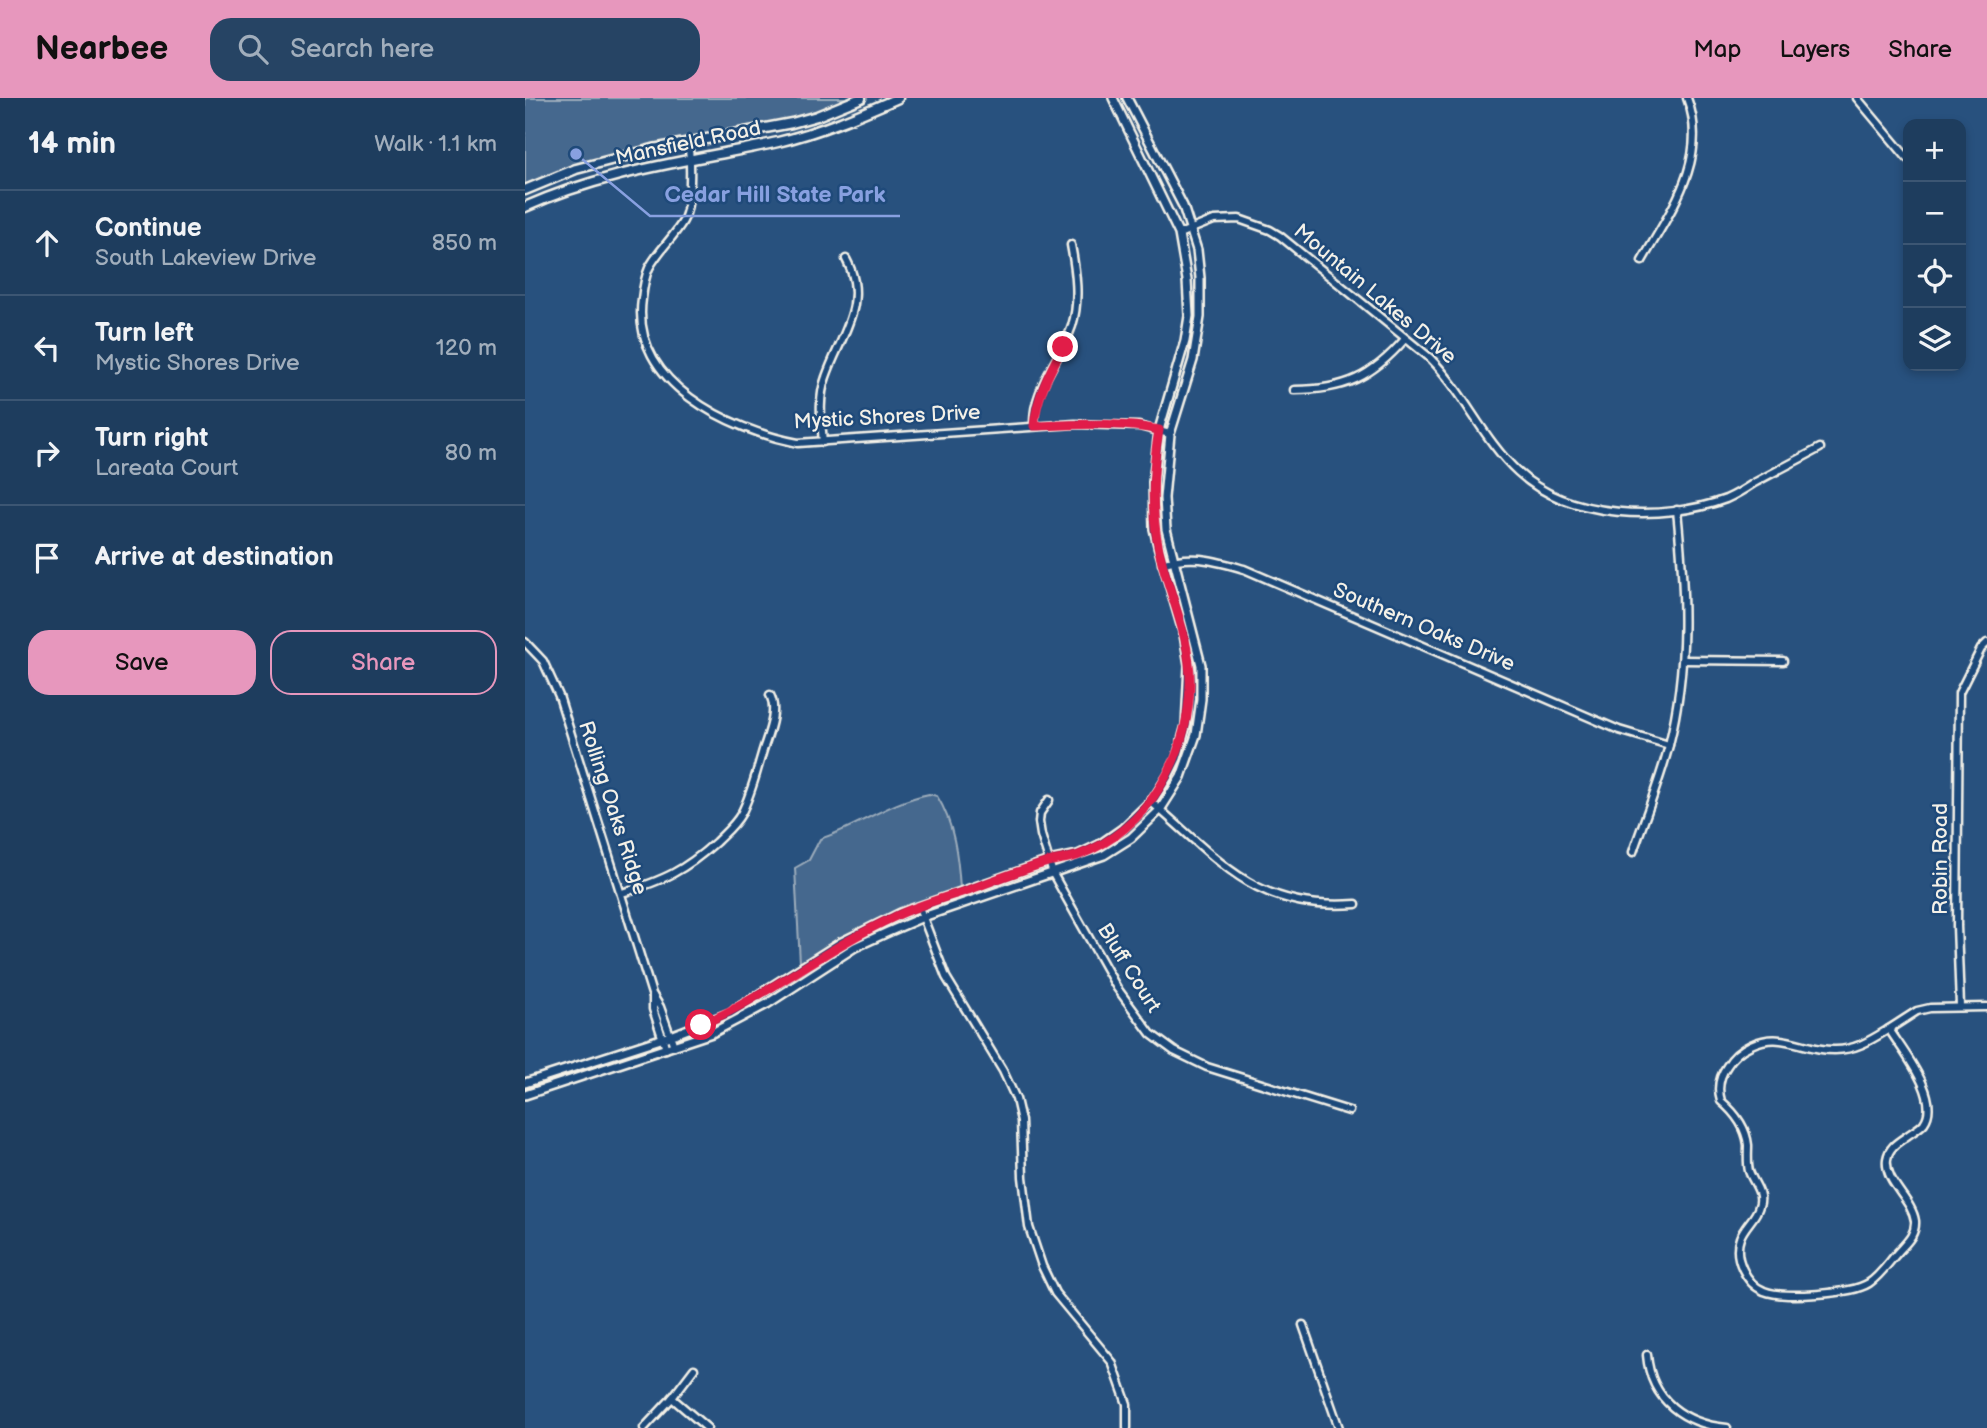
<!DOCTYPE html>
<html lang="en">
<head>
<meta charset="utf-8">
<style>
	:root { --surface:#1e3d5e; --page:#264464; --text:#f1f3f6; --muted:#a1aebc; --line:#3c5673; --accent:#e797bd }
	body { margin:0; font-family:"Balsamiq Sans",sans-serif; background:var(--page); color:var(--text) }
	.controls { position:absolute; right:21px; top:21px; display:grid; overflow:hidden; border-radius:14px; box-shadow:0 4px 10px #0003 }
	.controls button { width:63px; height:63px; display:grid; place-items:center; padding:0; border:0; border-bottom:2px solid var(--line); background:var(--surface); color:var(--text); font:35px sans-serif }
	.stop { position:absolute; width:21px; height:21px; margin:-16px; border:5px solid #e11d48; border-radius:50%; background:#fff }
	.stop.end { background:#e11d48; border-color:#fff; box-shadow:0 2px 7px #0008 }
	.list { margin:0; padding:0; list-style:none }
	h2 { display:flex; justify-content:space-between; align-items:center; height:91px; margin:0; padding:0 28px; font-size:30px }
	h2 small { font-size:23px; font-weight:400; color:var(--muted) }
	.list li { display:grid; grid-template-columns:46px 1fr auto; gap:21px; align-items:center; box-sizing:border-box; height:105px; padding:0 28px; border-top:2px solid var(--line) }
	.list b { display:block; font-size:26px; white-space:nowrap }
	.list p { margin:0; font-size:23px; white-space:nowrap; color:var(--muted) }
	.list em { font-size:23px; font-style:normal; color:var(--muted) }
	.actions { display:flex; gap:14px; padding:21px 28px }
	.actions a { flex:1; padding:16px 0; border:2px solid var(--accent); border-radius:21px; text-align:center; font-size:24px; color:var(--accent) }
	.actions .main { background:var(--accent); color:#111 }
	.icon { flex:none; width:38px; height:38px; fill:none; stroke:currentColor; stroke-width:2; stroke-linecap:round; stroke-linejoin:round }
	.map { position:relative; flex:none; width:1462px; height:1330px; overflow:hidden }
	header { display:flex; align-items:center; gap:42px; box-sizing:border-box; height:98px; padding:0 35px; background:var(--accent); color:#111 }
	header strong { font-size:33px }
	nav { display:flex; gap:38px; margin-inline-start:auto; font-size:24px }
	.search { width:490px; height:63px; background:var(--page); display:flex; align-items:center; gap:18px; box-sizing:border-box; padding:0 24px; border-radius:21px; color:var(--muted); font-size:26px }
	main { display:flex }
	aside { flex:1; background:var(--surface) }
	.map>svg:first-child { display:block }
	.green { fill:#45688e; stroke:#9cacbb; stroke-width:2 }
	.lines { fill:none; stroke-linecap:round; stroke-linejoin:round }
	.minor-casing { stroke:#f4f1e8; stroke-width:11 }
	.tertiary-casing { stroke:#f4f1e8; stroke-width:12 }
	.secondary-casing { stroke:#f4f1e8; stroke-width:13 }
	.minor { stroke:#1f4a7a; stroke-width:6 }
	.tertiary { stroke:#1f4a7a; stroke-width:7 }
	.secondary { stroke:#1f4a7a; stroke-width:8 }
	.route { stroke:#e11d48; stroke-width:9 }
	.labels { text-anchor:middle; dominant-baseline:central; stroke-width:5; stroke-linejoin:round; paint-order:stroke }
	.street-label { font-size:21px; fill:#f4f1e8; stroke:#1f4a7a }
	.leader { fill:none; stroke:#88a0e0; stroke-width:2.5 }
	.callout-dot { fill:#88a0e0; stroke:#1f4a7a; stroke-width:2.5 }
	.callout-label { font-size:23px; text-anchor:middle; font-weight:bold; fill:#88a0e0; stroke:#1f4a7a; stroke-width:5; stroke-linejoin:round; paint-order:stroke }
</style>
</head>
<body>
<header>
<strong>Nearbee</strong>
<div class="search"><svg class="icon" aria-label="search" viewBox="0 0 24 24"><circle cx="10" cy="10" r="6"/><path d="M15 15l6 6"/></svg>Search here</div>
<nav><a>Map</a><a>Layers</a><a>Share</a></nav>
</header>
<main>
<aside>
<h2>14 min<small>Walk · 1.1 km</small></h2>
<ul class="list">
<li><svg class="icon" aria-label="ahead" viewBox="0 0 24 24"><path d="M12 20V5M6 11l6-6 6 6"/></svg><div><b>Continue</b><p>South Lakeview Drive</p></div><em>850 m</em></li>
<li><svg class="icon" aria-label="left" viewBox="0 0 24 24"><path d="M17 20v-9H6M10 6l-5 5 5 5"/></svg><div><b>Turn left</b><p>Mystic Shores Drive</p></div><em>120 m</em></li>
<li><svg class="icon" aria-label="right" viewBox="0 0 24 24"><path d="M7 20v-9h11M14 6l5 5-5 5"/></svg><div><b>Turn right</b><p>Lareata Court</p></div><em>80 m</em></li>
<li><svg class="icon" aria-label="arrive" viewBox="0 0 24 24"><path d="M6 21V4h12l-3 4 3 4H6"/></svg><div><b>Arrive at destination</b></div></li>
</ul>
<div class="actions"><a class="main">Save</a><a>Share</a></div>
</aside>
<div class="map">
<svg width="1462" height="1330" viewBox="0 0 1462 1330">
	<rect width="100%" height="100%" fill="#28517e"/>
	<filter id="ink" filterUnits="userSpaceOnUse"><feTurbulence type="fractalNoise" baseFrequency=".0143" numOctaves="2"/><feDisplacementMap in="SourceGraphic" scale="14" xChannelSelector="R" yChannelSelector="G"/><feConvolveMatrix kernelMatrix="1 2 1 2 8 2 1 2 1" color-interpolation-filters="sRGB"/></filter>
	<g filter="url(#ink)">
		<g class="green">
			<polygon points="0,0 323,0 277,22 158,40 46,72 0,95"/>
			<path d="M 404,696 L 412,698 C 429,725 433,759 435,790 C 377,811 327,831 275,865 L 270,770 L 284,762 L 295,741 C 333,729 364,704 404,696 Z"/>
		</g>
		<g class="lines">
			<defs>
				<g id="minor">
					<polyline points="1332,0 1383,61"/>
					<path d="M 163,44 C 166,62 167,107 158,123 C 149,139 133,153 124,170 C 120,179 118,192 117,201 C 105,285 205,332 273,345 L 550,326 L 614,328 L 645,336"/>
					<path d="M 654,136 L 689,122 L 714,121 L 745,132 L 755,138 L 905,260 C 939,294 958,342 993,374 C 1043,421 1139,424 1201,401 C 1210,397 1220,391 1229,385 C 1251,373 1273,362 1295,350"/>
					<path d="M 1117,163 C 1146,112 1185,60 1162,0"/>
					<path d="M 769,292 C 820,292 847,279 880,241"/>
					<path d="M 509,328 C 509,321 509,313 511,307 C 518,278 538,255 547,228 C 555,202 551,174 546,147"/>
					<path d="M 298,344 C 296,323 293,300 301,279 C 315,238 345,205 321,161"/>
					<path d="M 637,466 C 666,455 690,463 719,471 L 1094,632 L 1144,647"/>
					<polyline points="0,544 18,563 34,598 127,896 135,909 149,948"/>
					<polyline points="1158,562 1258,563"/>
					<polyline points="524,702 515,715 514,724 516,737 528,776 592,890 626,936 649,953 682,969 824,1013"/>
					<path d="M 625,703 C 695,762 730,814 831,806"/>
					<path d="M 1108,754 C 1120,719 1135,683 1144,647 C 1164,567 1160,493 1152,412"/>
					<path d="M 97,795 C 139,782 159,773 191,744 C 200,735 210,727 216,716 C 227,695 232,671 239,649 C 244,634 253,612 245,597"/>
					<polyline points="394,809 421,879 478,973 491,1001 496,1023 498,1079 504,1129 517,1168 530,1195 587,1264 602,1306 602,1330"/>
					<polyline points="128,898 128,911 141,951"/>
					<polyline points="1435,908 1432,828 1434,595 1456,551 1462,545"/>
					<path d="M 1364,931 C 1377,952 1417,1000 1399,1025 C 1395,1030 1387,1034 1382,1038 C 1373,1044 1364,1049 1362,1061 C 1359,1084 1387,1101 1390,1123 C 1391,1137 1381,1145 1373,1154 C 1364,1164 1355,1178 1344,1185 C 1327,1196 1258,1201 1239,1193 C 1221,1186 1208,1159 1215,1140 C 1219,1128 1231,1120 1234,1108 C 1239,1095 1228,1085 1224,1073 C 1222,1065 1223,1055 1223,1047 C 1221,1029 1209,1014 1196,1003 C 1192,990 1194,979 1202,968 C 1208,958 1215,952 1226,947 C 1258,932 1279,953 1310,952 C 1331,952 1346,942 1364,931 Z"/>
					<polyline points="1364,931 1392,913 1405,910 1462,909"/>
					<polyline points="778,1227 814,1330"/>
					<path d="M 1122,1257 C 1126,1303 1160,1326 1202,1330"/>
					<polyline points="147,1300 182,1330"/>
					<polyline points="119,1330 147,1300 169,1271"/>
				</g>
				<g id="tertiary">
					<polyline points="0,985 145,938 205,915 315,845 376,815 524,763 553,757 574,747 597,731 629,700 643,678 652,660 661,627 664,567 659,537 633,448 629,431 628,384 634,332 660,243 664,218 662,182 654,136 588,0"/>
					<polyline points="0,997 187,935 242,906 330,849 363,834 398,819 579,757 606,740 635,712 656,679 671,637 676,601 676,567 641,431 639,400 645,336 668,262 675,219 675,180 672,152 658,108 602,0"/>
				</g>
				<g id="secondary">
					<polyline points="0,92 51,71 128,51 267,25 292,18 336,0"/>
					<path d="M 0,109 C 83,72 166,63 253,44 C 295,34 334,17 373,0"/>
				</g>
			</defs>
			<use href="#minor" class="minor-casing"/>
			<use href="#tertiary" class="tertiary-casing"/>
			<use href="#secondary" class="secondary-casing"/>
			<use href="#minor" class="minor"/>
			<use href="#tertiary" class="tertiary"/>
			<use href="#secondary" class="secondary"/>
		</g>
	</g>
	<g class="lines" filter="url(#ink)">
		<path class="route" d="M 176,927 C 244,897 301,850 369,819 C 393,807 419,800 443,792 C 470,782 496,772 523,764 C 533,761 544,761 554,757 C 625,730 663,658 665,586 C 666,545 649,507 638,468 C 625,423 626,378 634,332 C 593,323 551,327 509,328 C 512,298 524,275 538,249"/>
	</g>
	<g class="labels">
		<g class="street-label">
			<text transform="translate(163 45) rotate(-12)">Mansfield Road</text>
			<text transform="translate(850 196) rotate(40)">Mountain Lakes Drive</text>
			<text transform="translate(362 319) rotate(-3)">Mystic Shores Drive</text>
			<text transform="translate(899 529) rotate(23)">Southern Oaks Drive</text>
			<text transform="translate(88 710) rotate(72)">Rolling Oaks Ridge</text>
			<text transform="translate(1415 761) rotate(-90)">Robin Road</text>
			<text transform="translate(604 870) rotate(58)">Bluff Court</text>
		</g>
	</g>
	<path class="leader" d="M51 56L125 118H375"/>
	<circle class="callout-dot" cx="51" cy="56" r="7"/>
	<g class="callout-label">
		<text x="250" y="104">Cedar Hill State Park</text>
	</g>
</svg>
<div class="controls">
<button>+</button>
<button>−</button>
<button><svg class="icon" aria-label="locate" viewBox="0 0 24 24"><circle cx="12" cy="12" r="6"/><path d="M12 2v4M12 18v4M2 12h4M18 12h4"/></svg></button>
<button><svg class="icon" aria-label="layers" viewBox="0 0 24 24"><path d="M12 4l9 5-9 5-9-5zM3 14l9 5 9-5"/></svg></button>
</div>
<div class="stop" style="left:176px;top:927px"></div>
<div class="stop end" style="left:538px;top:249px"></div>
</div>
</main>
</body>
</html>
